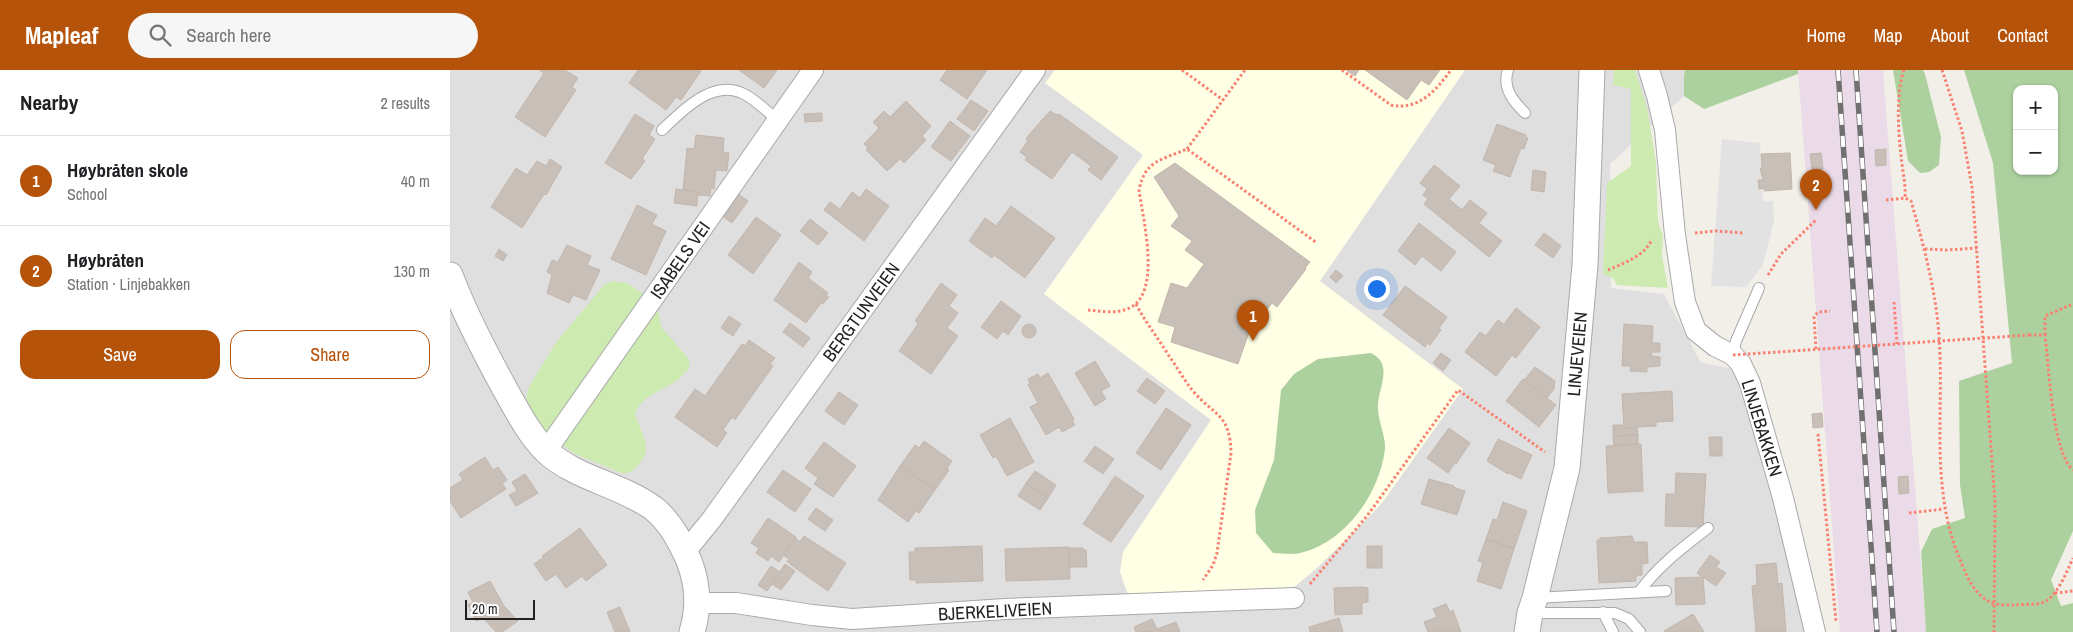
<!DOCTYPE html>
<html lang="en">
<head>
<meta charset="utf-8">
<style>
	:root { --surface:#fff; --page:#f6f6f6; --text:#202124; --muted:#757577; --line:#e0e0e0; --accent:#b45309 }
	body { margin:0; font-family:"Archivo Narrow",sans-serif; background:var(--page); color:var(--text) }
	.controls { position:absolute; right:15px; top:15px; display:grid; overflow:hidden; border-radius:10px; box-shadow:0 1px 4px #0004 }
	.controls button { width:45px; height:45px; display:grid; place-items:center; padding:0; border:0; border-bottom:1px solid var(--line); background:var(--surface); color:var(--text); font:25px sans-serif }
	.scale { position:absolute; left:15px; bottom:12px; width:70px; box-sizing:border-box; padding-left:5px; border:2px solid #222; border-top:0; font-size:14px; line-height:18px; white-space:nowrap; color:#222; -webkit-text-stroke:4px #fff; paint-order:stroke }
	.you { position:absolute; left:926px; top:218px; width:18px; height:18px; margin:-12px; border:4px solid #fff; border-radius:50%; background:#1a73e8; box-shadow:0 0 0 8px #1a73e833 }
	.badge { display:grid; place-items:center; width:32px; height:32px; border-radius:50%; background:var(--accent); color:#fff; font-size:16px; font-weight:700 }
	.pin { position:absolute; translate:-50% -41px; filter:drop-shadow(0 1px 2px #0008) }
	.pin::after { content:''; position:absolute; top:26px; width:18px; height:15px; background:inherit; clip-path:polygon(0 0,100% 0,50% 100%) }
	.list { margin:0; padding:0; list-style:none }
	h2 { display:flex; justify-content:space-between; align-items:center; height:65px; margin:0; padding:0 20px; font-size:21px }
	h2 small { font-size:16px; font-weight:400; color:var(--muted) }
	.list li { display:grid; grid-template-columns:32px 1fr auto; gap:15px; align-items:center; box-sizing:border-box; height:90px; padding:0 20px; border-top:1px solid var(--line) }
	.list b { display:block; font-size:19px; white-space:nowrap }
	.list p { margin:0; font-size:16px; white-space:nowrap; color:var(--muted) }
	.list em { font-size:16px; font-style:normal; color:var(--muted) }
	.actions { display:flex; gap:10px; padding:15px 20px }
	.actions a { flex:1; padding:11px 0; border:1px solid var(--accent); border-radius:15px; text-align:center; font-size:18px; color:var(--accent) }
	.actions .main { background:var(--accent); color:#fff }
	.icon { flex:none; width:28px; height:28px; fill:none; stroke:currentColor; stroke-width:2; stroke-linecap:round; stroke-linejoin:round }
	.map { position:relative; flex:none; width:1623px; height:562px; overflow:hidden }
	header { display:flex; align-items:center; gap:30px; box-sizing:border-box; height:70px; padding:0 25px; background:var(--accent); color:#fff }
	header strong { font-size:24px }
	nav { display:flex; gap:28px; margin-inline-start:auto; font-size:18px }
	.search { width:350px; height:45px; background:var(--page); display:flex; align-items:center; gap:12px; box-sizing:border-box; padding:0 18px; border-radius:28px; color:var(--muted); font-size:19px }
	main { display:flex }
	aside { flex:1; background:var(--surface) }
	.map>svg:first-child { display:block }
	.residential { fill:#e0dfdf }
	.industrial { fill:#ebdbe8 }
	.education { fill:#ffffe5 }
	.grass { fill:#cdebb0 }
	.forest { fill:#add19e; fill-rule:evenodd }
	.parking { fill:#e2e2e2 }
	.building { fill:#c7bfb8; stroke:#c4b6ab }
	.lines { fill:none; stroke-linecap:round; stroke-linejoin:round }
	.service-casing { stroke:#a9a9a9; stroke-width:12 }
	.minor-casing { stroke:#a9a9a9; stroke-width:22 }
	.tertiary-casing { stroke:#a9a9a9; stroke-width:27 }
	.path { stroke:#fa8072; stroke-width:3; stroke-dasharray:2.5 2.5; stroke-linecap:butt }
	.service { stroke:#fff; stroke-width:10 }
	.minor { stroke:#fff; stroke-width:20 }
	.tertiary { stroke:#fff; stroke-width:25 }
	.rail-casing { stroke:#707070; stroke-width:5.5 }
	.rail { stroke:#fff; stroke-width:4; stroke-dasharray:11; stroke-linecap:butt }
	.path-bridge { stroke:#fa8072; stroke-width:3; stroke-dasharray:2.5 2.5; stroke-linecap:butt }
	.labels { text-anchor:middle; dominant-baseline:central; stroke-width:4; stroke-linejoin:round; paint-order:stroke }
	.street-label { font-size:18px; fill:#222; stroke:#fff }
</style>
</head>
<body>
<header>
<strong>Mapleaf</strong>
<div class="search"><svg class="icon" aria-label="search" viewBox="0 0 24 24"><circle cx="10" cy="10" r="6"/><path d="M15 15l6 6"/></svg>Search here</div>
<nav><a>Home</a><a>Map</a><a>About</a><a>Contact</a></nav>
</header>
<main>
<aside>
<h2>Nearby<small>2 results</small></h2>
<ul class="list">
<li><span class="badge">1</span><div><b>Høybråten skole</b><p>School</p></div><em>40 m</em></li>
<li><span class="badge">2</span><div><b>Høybråten</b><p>Station · Linjebakken</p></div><em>130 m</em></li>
</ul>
<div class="actions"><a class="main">Save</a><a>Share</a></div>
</aside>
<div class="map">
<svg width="1623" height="562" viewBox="0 0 1623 562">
	<rect width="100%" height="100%" fill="#f2efe9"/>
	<polygon class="residential" points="0,0 1235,0 1234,5 1234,26 1160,94 1161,218 1214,224 1251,293 1306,303 1374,562 0,562"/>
	<polygon class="industrial" points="1348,0 1433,0 1476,562 1390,562"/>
	<polygon class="education" points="605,0 1015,0 870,211 1013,319 932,433 916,450 867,498 837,523 681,526 677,522 670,502 673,482 761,350 594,224 693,85 595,13"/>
	<g class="grass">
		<polygon points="1164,0 1185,0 1197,38 1206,92 1208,152 1213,165 1212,186 1218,218 1167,215 1163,208 1153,204 1157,113 1181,96 1181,19 1163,15"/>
		<path d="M 162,211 L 177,213 L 207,233 L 211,257 L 239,289 L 239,298 C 233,306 226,312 218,316 C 203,324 191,328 185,344 C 190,361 204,378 190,393 C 185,399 182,402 174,404 L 125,384 L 94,361 L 76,332 L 78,319 L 105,274 L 154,215 Z"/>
	</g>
	<g class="forest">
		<polygon points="1235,0 1348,0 1348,4 1254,39 1234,26 1234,5"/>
		<polygon points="1443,0 1473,0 1475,4 1491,67 1489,95 1479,102 1470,103 1458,91"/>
		<path d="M 1514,0 L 1623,0 L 1623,461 L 1601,510 L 1611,536 L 1623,533 L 1623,562 L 1476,562 L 1471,482 L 1482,459 L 1515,448 L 1510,415 L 1509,311 L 1562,293 L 1543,93 ZM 1567,19 L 1604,19 L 1604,101 L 1567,101 Z"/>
		<path d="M 921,283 C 945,295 927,319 928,338 C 928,351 936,367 935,379 C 930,423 895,473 850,483 C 842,485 831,483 823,483 L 806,463 L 805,440 L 824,390 L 831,320 L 844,304 L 868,289 Z"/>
	</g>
	<polygon class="parking" points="1272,69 1310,73 1313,131 1323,131 1324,151 1313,195 1296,217 1261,216"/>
	<g class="building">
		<polygon points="89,0 115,0 128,8 122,17 126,20 95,67 65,47 94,3"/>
		<polygon points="188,0 249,0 251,1 231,30 226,27 216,40 179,13"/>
		<polygon points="289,0 327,0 314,18"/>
		<polygon points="497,0 537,0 517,29 490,10"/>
		<polygon points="896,0 909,0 905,6"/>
		<polygon points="915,0 990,0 979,15 971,10 957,30"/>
		<polygon points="521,30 538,41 524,61 507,49"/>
		<polygon points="456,31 481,56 472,66 476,70 454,93 450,89 437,101 416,80 418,78 414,74 429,58 423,52 434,41 440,47"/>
		<polygon points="600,41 607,45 609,44 668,87 651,110 638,100 641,96 622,82 602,109 575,90 577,87 570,82 578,71 576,70 578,66"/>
		<polygon points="372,43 372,51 355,52 354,44"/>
		<polygon points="185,44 204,56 199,65 205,69 192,89 195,91 181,109 155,93"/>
		<polygon points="500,51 520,66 501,91 481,77"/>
		<polygon points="1047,54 1076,65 1075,67 1078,68 1074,79 1071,78 1060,107 1043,101 1046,95 1033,90"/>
		<polygon points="246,65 274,68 273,82 279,83 277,101 266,100 264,119 261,118 260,126 248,125 248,122 233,120 237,78 244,79"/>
		<polygon points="1436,79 1436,95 1426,96 1425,80"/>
		<polygon points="1340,83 1342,119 1314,121 1314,118 1309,119 1308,110 1313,110 1310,98 1312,98 1311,84"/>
		<polygon points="1371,83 1373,99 1362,100 1360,84"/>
		<polygon points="100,89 112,97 96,125 94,124 72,158 41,137 66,98 77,105 87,91 96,96"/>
		<polygon points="725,93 860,192 855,198 856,199 827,237 822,233 813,245 806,242 788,294 721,272 725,257 708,252 721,213 737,218 754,194 735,180 742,171 721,156 729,146 704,107"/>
		<polygon points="984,95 1010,116 999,129 1012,140 1020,130 1037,143 1029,153 1052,171 1039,187 974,134 978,129 973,125 977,119 970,113"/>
		<polygon points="1083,100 1096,102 1094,122 1081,120"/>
		<polygon points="226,119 248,122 247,136 224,133"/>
		<polygon points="416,119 439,136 414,171 374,140 380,132 390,139 402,122 410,128"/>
		<polygon points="287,123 298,131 282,153 271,145"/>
		<polygon points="187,135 207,145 202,154 216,161 196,205 161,189"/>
		<polygon points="561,136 605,168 575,208 544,185 542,188 519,171 535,148 546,156"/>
		<polygon points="306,147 331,165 303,204 278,185"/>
		<polygon points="360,149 378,163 368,175 350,161"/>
		<polygon points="969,153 1006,182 991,201 972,186 965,195 948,181"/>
		<polygon points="1094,163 1111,176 1103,188 1085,175"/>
		<polygon points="117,175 141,186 137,195 150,200 136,230 123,225 119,233 97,223 102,205 97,202 102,190 108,192"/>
		<polygon points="49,179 57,185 53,191 45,186"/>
		<polygon points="349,192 362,202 358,208 378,223 376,225 379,227 373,234 371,233 356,253 324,230"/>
		<polygon points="886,200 893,206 886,213 880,207"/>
		<polygon points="491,213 507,225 499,236 508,243 497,258 508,266 481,304 449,281 468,254 465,251"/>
		<polygon points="955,216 997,247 989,258 991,260 980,275 977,273 975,277 933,245"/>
		<polygon points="551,231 571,246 558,265 553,261 547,269 531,257"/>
		<polygon points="1066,238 1090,257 1066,288 1062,285 1046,306 1015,282 1030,262 1036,266 1048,250 1054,254"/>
		<polygon points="279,246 291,254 283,266 271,258"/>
		<polygon points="340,253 360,268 353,277 333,262"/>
		<polygon points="1174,254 1203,256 1202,273 1210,273 1210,282 1202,282 1201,286 1210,287 1210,296 1197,297 1197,302 1180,301 1181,296 1172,296"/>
		<circle cx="579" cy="261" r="7"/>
		<polygon points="299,270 325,288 320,294 323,296 285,350 282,347 273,360 277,363 267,377 225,347 245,319 255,326 292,274 295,276"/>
		<polygon points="991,283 1001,290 993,301 983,293"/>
		<polygon points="645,291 660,316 651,321 656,329 645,336 625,303"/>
		<polygon points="1085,297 1105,311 1104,319 1097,328 1074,310"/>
		<polygon points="598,303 624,349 622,350 625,355 612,362 609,357 596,365 580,337 588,333 578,315 580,313 578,309 588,304 590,308"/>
		<polygon points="697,308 715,321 705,334 687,321"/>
		<polygon points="1073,309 1106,335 1089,357 1056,331"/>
		<polygon points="1222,321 1223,351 1206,352 1206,356 1174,358 1172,324"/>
		<polygon points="389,322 408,335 394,355 375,341"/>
		<polygon points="716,338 741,355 711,400 686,383"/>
		<polygon points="1372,343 1373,357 1363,358 1362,344"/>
		<polygon points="560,348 584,392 557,406 546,386 543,388 530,365"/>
		<polygon points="1163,355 1174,355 1174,358 1187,358 1188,365 1163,366"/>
		<polygon points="999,358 1020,373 1006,394 1005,393 998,403 977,388"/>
		<polygon points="1188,365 1188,374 1164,376 1163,366"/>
		<polygon points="1259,367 1272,367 1272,386 1260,386"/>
		<polygon points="1048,369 1082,385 1071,409 1059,403 1058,404 1037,391"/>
		<polygon points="474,371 502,391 497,398 499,400 485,420 450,396 465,375 469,378"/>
		<polygon points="374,372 406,396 383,427 364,414 368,408 355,398"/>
		<polygon points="1191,374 1193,421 1158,423 1156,376"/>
		<polygon points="645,376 664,389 653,404 634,391"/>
		<polygon points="35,387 43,400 48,397 57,410 52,413 56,419 11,448 0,431 0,418 13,410 9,404"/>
		<polygon points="450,396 485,420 469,443 466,441 458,452 428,430"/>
		<polygon points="333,400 361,419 345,442 317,422"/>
		<polygon points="585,401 606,415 598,428 576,413"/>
		<polygon points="1226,403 1256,404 1253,457 1215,456 1216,424 1225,424"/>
		<polygon points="75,404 88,423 66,436 59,425 67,421 62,412"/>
		<polygon points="665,406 694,426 661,472 633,454"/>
		<polygon points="1458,406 1459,423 1449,424 1448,407"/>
		<polygon points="979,409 1004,416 1003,417 1015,421 1007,445 971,434"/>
		<polygon points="576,413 598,428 590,440 568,426"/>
		<polygon points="1053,432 1077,441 1064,479 1036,469 1043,449 1047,450"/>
		<polygon points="366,438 383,450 375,461 358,449"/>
		<polygon points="318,448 346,467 329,492 321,486 318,491 306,483 309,478 301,473"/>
		<polygon points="130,458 157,495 136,511 132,506 116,518 106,504 96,511 84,494 94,487 92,486"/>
		<polygon points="354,466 396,493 378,521 341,495 337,491 339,489 333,485 345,468 350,472"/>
		<polygon points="1182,466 1184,472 1197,472 1198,493 1192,494 1192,505 1186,506 1186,511 1149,513 1147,470 1150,470 1150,468"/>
		<polygon points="1036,469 1064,479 1051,519 1027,511 1033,492 1028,491"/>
		<polygon points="532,476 533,511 466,513 466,510 460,510 459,482 465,482 465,478"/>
		<rect x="917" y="476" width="15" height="22"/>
		<polygon points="619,477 620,509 556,511 555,479"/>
		<polygon points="619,478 633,478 633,480 636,480 637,497 620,497"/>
		<polygon points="1260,485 1270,492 1266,497 1276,503 1266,516 1247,503"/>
		<polygon points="1326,493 1328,514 1332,513 1336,562 1306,562 1302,516 1307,515 1306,495"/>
		<polygon points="335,494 345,501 331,520 322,514"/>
		<polygon points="321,496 330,502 317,521 308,515"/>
		<polygon points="1253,507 1255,534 1226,535 1225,508"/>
		<polygon points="40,511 54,536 68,551 52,562 46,562 33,548 26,551 18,535 23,532 18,522"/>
		<polygon points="911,517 918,518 918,532 912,533 912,544 885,545 884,518"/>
		<polygon points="996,534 1000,542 1003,540 1011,562 978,562 974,552 987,547 983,539"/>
		<polygon points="170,537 180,562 165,562 157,542"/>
		<polygon points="1243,544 1254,562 1214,562 1214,561"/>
		<polygon points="889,548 893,562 860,562 859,557"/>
		<polygon points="702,549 708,561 686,562 684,557"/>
		<polygon points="726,552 730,562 708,562 707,559"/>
	</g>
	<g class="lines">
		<defs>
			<g id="service">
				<path d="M 1058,0 C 1052,18 1063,31 1075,43"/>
				<path d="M 212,60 C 232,41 263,8 294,24 C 306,30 317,42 328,50"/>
				<polyline points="1283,285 1286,271 1309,218"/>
				<path d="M 1189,522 C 1208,496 1232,478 1258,458"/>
				<polyline points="1085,528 1216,521"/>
				<polyline points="1153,542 1163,562"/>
				<polyline points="1081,543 1165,543 1179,549 1190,562"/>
			</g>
			<g id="minor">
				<polyline points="1199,0 1207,26 1215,60 1225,165 1235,232 1246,261 1265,276 1283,285 1291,294 1300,313 1333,428 1365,562"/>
				<polyline points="96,381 363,0"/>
				<polyline points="235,482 262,449 585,0"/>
				<polyline points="247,533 286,533 362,545 402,549 555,539 844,528"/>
			</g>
			<g id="tertiary">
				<path d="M 0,205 C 15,245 35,283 56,321 C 68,342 79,364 96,381 C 126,409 170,414 203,438 C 220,451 231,472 239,491 C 248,514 249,539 242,562"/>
				<polyline points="1077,562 1080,543 1085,528 1117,398 1135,195 1142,0"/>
			</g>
		</defs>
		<use href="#service" class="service-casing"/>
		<use href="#minor" class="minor-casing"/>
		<use href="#tertiary" class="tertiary-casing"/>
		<g class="path">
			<polyline points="732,0 773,30"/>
			<path d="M 892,0 L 941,35 C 969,41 986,20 1001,0"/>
			<path d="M 1454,0 C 1446,23 1448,61 1451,85 C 1452,99 1456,113 1455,128"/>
			<polyline points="1492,0 1512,61 1522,117 1545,433 1544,562"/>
			<polyline points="737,79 795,0"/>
			<path d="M 1436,130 L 1455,128 L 1461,131 C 1472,169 1482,207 1487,245 C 1498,333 1475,415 1514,499 C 1519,512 1528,527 1542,533 C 1548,535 1558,535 1565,535 C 1573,534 1583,535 1591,533 C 1606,530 1617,501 1623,488"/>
			<polyline points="1245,163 1266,161 1294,163"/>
			<polyline points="1475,179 1497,180 1527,178"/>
			<path d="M 1158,200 C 1174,193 1195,186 1202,169"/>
			<polyline points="1318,205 1331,184 1367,149"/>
			<polyline points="1444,232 1447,274"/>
			<path d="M 686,234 C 696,253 708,268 719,286 C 727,297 734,310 743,321 C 764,346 780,343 781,383 L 767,483 L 763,495 L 753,510"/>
			<path d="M 638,240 C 651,241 665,244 677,239 C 713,226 693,150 689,120 C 695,90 712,90 737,79 L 867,173"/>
			<path d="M 1579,265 L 1595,265 C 1599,294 1602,383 1623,400"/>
			<polyline points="1595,265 1595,246 1623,234"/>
			<polyline points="1366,279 1364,247 1368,242 1380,241"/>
			<polyline points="1368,364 1386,551"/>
			<polyline points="1459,443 1494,439"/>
			<polyline points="860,514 917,446 1008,320 1095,382"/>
			<polyline points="1605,523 1623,521"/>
		</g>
		<use href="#service" class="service"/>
		<use href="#minor" class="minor"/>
		<use href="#tertiary" class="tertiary"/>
		<defs>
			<g id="rail">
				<polyline points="1388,0 1427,562"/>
				<polyline points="1406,0 1444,562"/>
			</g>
		</defs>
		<use href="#rail" class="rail-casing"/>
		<use href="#rail" class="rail"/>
		<polyline class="path-bridge" points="1283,285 1579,265"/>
	</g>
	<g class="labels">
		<g class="street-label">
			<text transform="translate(230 190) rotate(-55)">ISABELS VEI</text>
			<text transform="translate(411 242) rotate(-54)">BERGTUNVEIEN</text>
			<text transform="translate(1127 284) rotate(-85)">LINJEVEIEN</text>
			<text transform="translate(1312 358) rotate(73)">LINJEBAKKEN</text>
			<text transform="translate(545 541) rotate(-3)">BJERKELIVEIEN</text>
		</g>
	</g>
</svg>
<div class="controls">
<button>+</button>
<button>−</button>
</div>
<div class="scale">20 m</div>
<div class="you"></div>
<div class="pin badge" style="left:803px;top:271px">1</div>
<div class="pin badge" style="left:1366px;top:140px">2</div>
</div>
</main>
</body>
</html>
